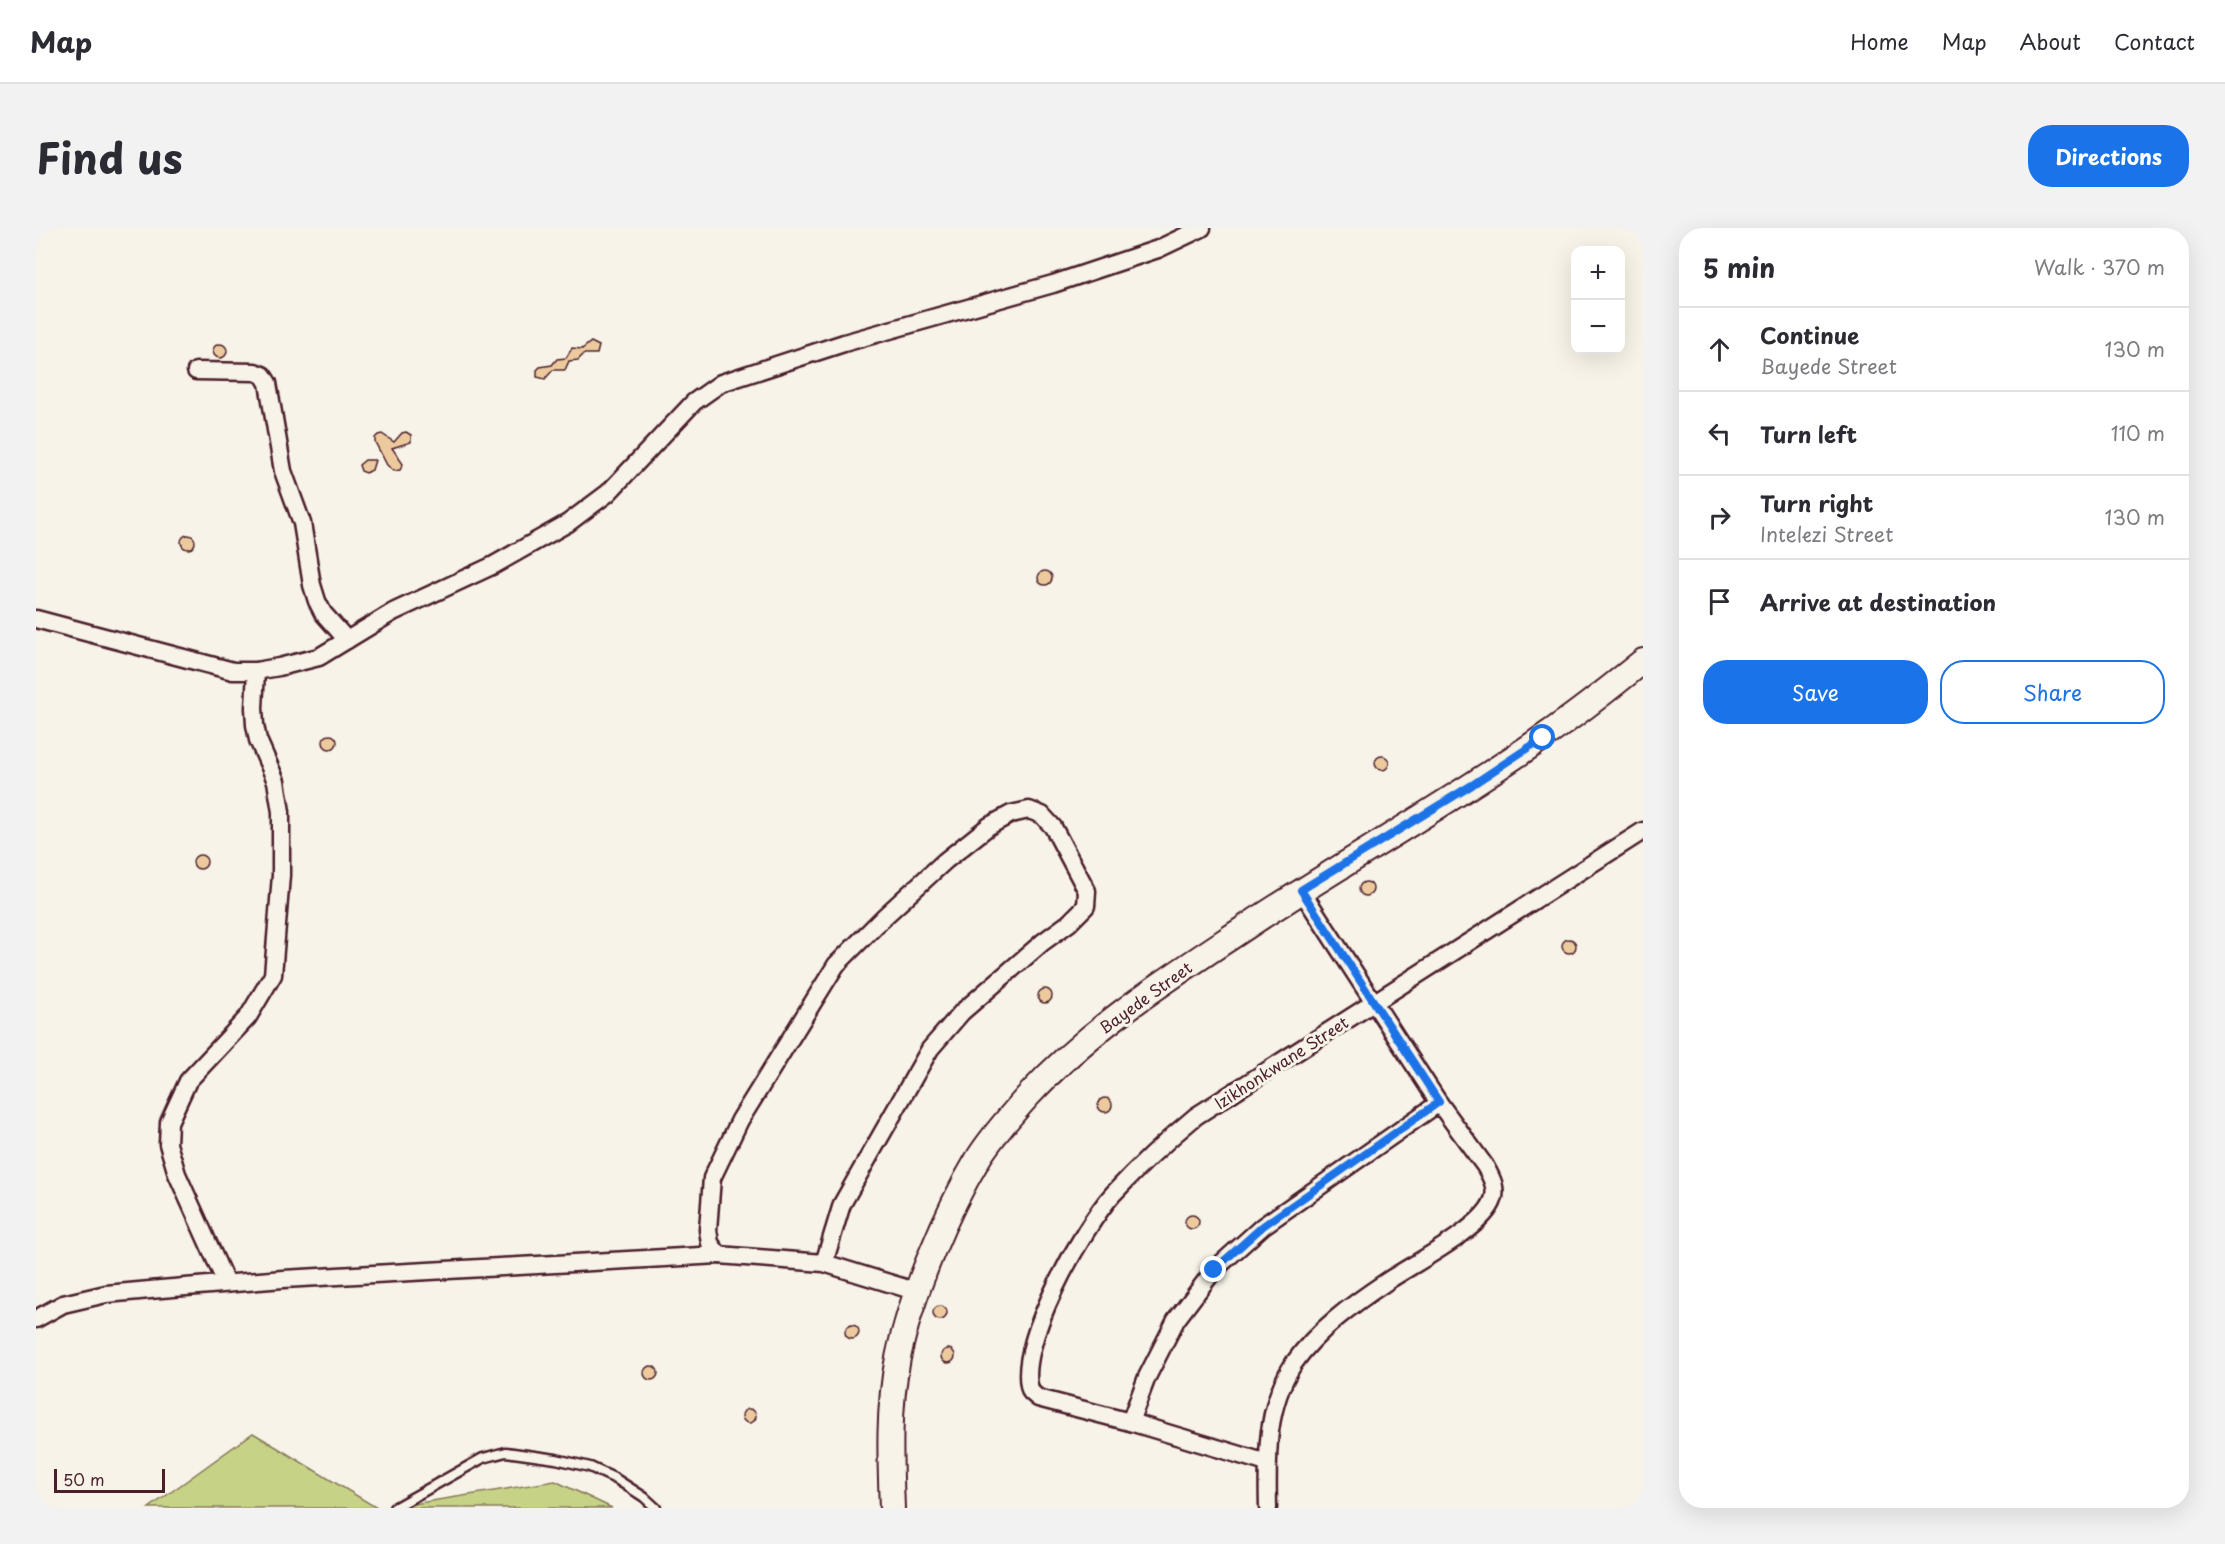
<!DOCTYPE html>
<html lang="en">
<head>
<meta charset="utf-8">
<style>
	:root { --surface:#fff; --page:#f2f2f3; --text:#2b2b33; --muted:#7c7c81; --line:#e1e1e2; --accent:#1a73e8 }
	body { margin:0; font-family:"Playpen Sans",sans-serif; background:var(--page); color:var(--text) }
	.controls { position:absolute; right:18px; top:18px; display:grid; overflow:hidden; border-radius:12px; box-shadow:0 6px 24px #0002 }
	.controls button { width:54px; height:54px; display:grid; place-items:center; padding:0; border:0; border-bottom:2px solid var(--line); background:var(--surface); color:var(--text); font:30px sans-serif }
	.scale { position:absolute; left:18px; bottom:15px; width:111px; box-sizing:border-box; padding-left:6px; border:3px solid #4a1f2b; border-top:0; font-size:16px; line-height:21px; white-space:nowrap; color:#4a1f2b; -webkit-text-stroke:4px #f7f3e8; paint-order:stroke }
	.stop { position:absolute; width:18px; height:18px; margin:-14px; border:4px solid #1a73e8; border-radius:50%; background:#fff }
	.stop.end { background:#1a73e8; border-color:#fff; box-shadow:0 2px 6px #0008 }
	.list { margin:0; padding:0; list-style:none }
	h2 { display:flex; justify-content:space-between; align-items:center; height:78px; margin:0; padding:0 24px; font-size:26px }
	h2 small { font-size:20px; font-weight:400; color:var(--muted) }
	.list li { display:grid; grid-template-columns:39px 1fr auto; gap:18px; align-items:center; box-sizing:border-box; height:84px; padding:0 24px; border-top:2px solid var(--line) }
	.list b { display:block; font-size:22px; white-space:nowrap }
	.list p { margin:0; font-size:20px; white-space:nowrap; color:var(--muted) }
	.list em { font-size:20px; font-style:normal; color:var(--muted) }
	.actions { display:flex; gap:12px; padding:18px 24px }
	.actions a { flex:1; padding:14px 0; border:2px solid var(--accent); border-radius:24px; text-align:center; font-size:21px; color:var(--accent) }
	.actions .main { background:var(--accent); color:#fff }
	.icon { flex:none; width:33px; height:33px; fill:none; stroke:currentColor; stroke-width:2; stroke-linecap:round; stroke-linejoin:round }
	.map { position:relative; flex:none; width:1607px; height:1280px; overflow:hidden; border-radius:24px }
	header { display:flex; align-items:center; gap:36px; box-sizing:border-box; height:84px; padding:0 30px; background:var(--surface); border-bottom:2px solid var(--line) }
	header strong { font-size:28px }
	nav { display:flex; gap:33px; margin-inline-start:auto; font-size:21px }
	.intro { display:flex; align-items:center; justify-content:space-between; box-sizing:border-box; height:144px; padding:0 36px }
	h1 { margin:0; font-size:42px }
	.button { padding:15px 27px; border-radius:24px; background:var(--accent); color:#fff; font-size:21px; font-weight:700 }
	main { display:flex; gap:36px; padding:0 36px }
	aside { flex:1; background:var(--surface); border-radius:24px; box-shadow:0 6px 24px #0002 }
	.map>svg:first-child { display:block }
	.green { fill:#c6d387; stroke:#887959; stroke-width:1.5 }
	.building { fill:#edca9e; stroke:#4a1f2b; stroke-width:1.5 }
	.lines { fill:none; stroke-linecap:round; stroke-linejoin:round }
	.lane-casing { stroke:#4a1f2b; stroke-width:13 }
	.street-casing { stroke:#4a1f2b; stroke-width:21 }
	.secondary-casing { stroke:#4a1f2b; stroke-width:28 }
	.lane { stroke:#f7f3e8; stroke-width:8 }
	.street { stroke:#f7f3e8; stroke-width:16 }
	.secondary { stroke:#f7f3e8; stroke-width:24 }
	.route { stroke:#1a73e8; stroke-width:8 }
	.labels { text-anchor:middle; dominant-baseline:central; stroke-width:6; stroke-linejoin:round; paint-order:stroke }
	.street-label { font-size:16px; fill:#4a1f2b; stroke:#f7f3e8 }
</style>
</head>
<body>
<header>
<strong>Map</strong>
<nav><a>Home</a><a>Map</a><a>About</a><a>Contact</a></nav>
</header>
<div class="intro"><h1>Find us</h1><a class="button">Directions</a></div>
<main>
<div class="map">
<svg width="1607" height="1280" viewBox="0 0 1607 1280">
	<rect width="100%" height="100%" fill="#f7f3e8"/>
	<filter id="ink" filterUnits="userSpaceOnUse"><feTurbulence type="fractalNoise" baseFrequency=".0167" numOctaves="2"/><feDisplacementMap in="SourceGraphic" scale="12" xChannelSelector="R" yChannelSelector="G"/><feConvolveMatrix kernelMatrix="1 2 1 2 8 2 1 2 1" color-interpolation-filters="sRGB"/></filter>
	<g filter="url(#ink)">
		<g class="green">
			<polygon points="217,1205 341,1280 113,1280"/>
			<polygon points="519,1253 576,1280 352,1280"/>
		</g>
		<g class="building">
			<polygon points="555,114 563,118 561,126 548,126 542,132 533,133 529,142 517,142 509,151 501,149 501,142 504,139 516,137 521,131 530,130 536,120 546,121"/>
			<circle cx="184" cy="123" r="7"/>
			<polygon points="370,204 375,207 375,214 356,220 367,236 364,242 358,243 351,237 339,214 339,210 342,207 346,206 358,214 366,205"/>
			<polygon points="329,232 339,232 336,242 330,245 325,243 323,237"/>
			<circle cx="152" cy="314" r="7"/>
			<circle cx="1009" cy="350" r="7"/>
			<circle cx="294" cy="514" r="7"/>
			<circle cx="1346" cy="535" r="7"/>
			<circle cx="164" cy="634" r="7"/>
			<circle cx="1330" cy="661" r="7"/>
			<circle cx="1533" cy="718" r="7"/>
			<circle cx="1009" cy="768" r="7"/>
			<circle cx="1069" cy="877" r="7"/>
			<circle cx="1156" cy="994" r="7"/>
			<circle cx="904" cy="1085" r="7"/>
			<circle cx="816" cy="1104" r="7"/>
			<circle cx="912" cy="1128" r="7"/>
			<circle cx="615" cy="1145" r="7"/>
			<circle cx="713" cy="1188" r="7"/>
		</g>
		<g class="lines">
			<defs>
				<polyline id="lane" points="358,1280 447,1230 470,1224 520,1231 554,1239 580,1251 608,1269 620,1280"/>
				<g id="street">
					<polyline points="160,143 219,144 227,147 232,155 247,243 266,295 276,357 281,373 287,385 311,412"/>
					<polyline points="0,391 197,443 220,443 243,439 283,429 357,384 458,337 532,295 572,265 658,174 685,155 808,115 1017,56 1122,21 1166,0"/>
					<polyline points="788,1035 806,976 894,821 926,784 1007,714 1033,695 1050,678 1051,663 1017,599 1006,587 993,582 975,586 953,598 909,633 849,688 800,737 704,892 676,950 672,1002 674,1015 683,1027 788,1035 882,1064"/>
					<polyline points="190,1055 141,946 132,916 133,894 152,853 212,789 237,747 245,647 245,584 240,553 222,512 219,497 218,480 220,443"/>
					<polyline points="0,1091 27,1076 70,1066 125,1061 247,1051 683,1027"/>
					<polyline points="1094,1194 1111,1149 1140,1092 1178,1042 1227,998 1403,875"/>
					<path d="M 1231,1235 L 1094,1194 L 1002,1170 L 995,1164 C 977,1121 1048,998 1077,966 C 1103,938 1131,912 1160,888 L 1607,603"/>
					<path d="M 1232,1280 C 1231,1230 1229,1179 1258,1135 C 1281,1102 1317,1076 1350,1054 C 1376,1036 1447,1001 1457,972 C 1462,960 1454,947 1449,938 L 1403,875 L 1265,662"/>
				</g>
				<path id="secondary" d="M 856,1280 C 854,1230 852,1180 862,1130 C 875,1067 910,984 943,929 C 957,907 975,887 992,868 C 1057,797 1137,748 1216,695 C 1312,632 1412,576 1506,510 C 1541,486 1574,460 1607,433"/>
			</defs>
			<use href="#lane" class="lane-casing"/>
			<use href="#street" class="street-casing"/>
			<use href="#secondary" class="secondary-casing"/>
			<use href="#lane" class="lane"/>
			<use href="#street" class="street"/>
			<use href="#secondary" class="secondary"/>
		</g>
	</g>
	<g class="lines" filter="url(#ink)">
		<polyline class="route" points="1178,1042 1227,998 1403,874 1265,662 1436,557 1507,510"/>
	</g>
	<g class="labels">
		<g class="street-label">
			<text transform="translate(1109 769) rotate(-36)">Bayede Street</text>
			<text transform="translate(1245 834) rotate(-33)">Izikhonkwane Street</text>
		</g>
	</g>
</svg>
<div class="controls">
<button>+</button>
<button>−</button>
</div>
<div class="scale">50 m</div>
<div class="stop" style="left:1507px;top:510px"></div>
<div class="stop end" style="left:1178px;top:1042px"></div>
</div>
<aside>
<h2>5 min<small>Walk · 370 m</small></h2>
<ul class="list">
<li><svg class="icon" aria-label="ahead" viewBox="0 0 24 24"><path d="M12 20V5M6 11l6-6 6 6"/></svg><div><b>Continue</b><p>Bayede Street</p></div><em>130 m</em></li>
<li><svg class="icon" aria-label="left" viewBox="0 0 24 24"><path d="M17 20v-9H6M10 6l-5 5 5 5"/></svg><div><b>Turn left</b></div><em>110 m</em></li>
<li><svg class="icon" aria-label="right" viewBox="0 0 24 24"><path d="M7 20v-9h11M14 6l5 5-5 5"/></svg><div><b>Turn right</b><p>Intelezi Street</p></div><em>130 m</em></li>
<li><svg class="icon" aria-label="arrive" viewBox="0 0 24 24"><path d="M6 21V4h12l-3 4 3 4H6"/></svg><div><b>Arrive at destination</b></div></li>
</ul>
<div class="actions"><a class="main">Save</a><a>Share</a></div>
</aside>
</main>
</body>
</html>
